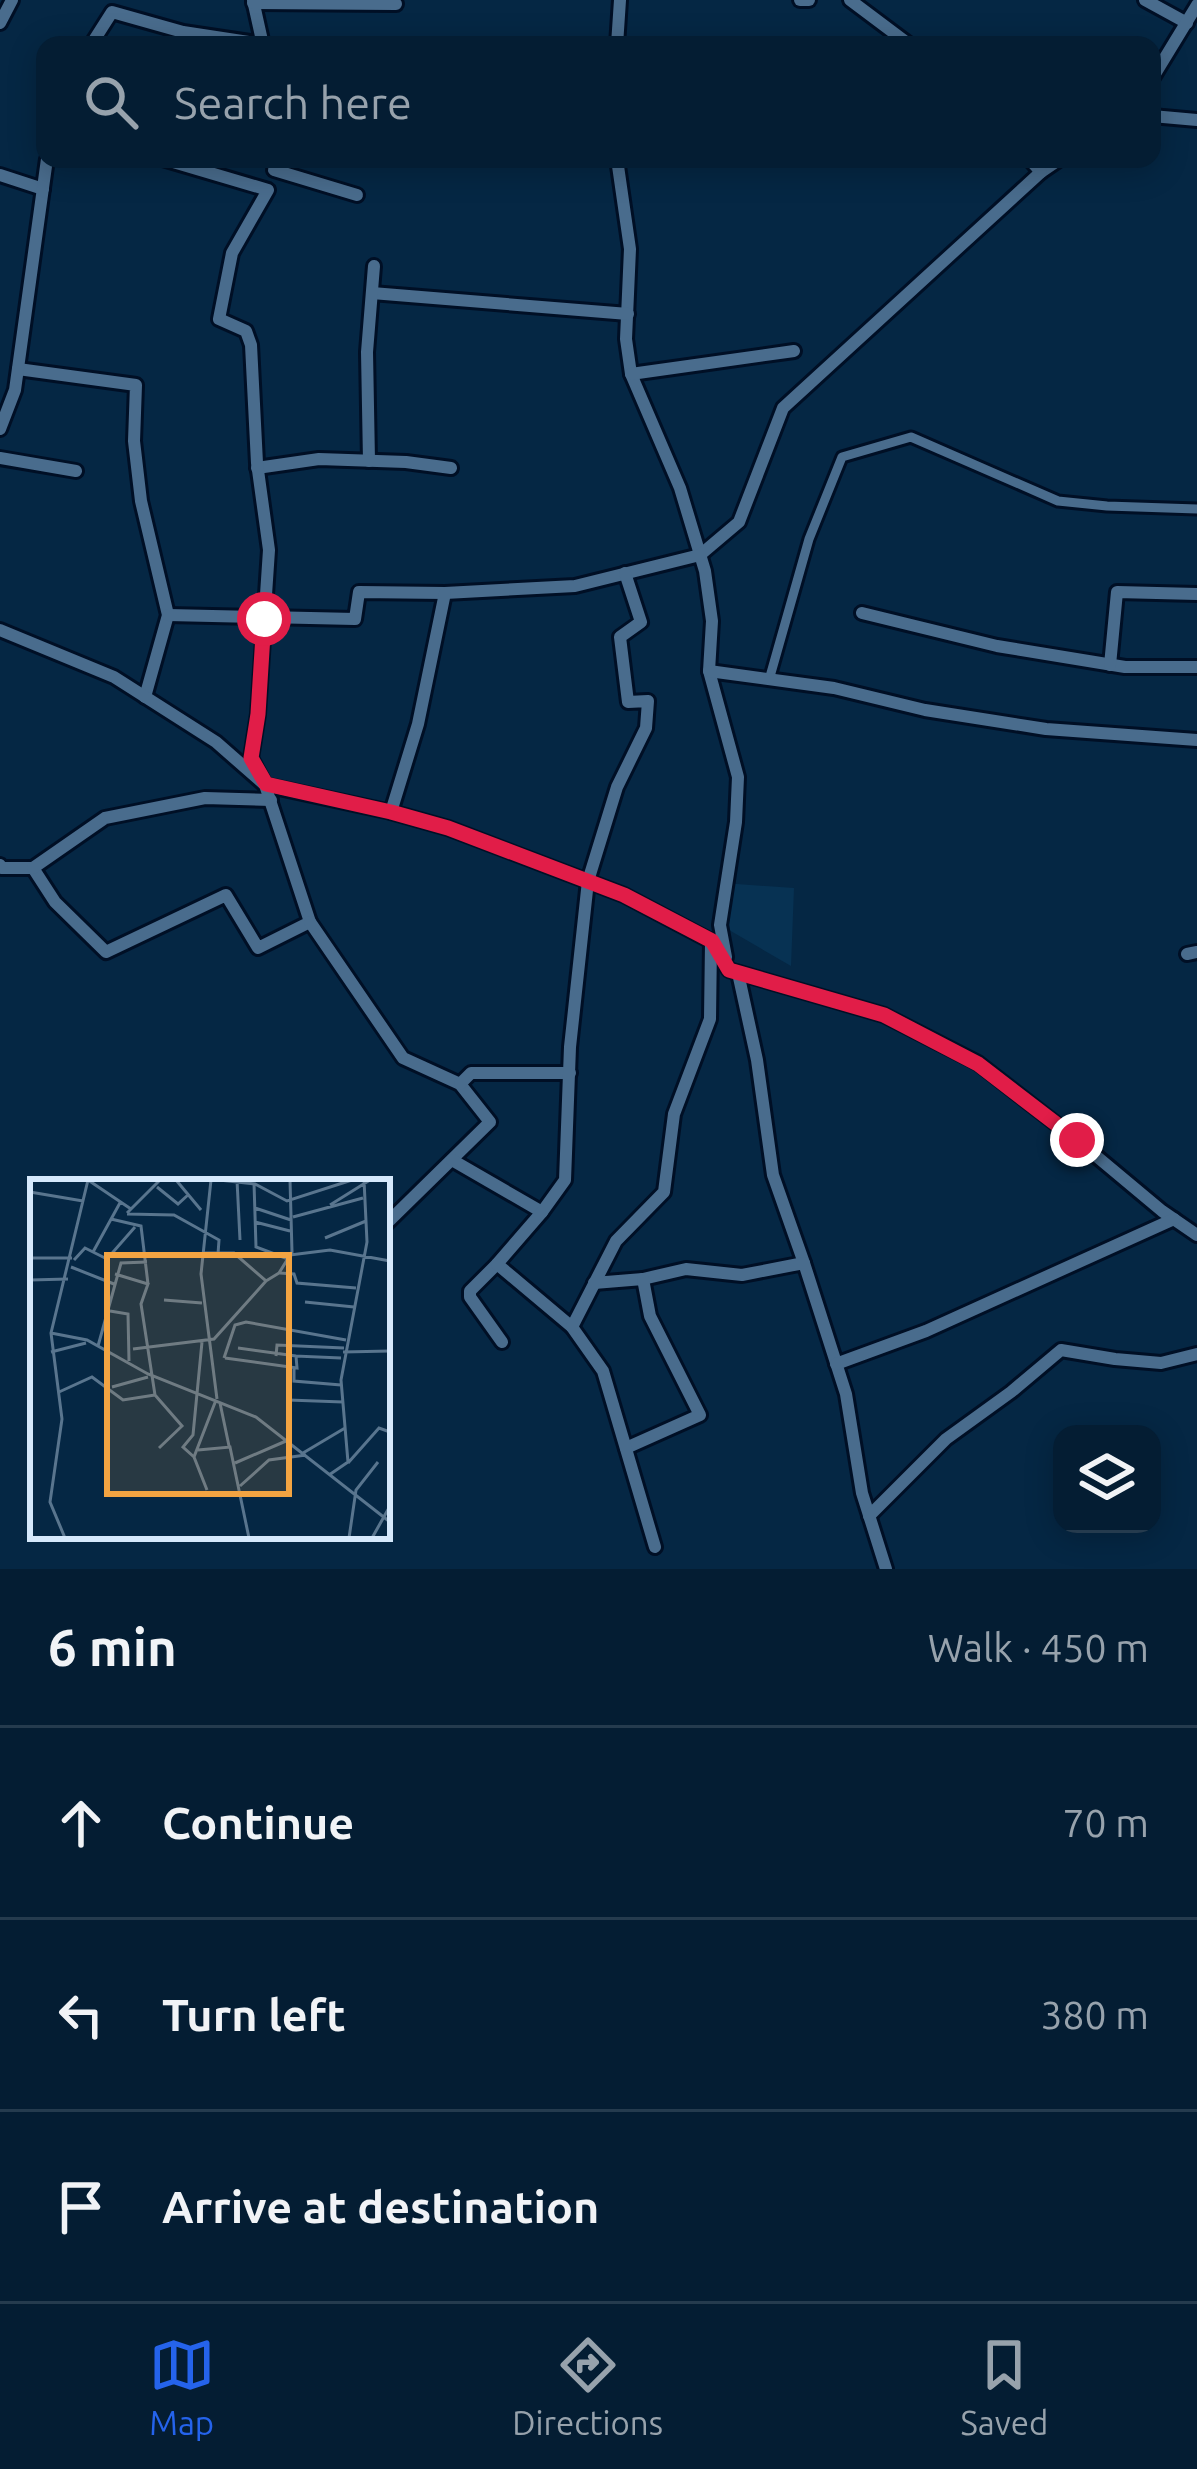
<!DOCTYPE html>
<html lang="en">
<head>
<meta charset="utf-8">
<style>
	:root { --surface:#041d33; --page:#122a3f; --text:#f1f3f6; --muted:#97a2ac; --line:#253b4e; --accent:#2563eb }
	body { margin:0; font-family:Ubuntu,sans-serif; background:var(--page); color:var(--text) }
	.controls { position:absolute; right:36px; bottom:36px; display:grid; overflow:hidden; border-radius:24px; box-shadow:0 6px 30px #0003 }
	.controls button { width:108px; height:108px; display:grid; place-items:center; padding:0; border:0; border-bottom:3px solid var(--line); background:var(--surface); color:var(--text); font:60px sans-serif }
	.stop { position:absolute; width:36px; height:36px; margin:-27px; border:9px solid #e11d48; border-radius:50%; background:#fff }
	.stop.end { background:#e11d48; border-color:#fff; box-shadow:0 3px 12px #0008 }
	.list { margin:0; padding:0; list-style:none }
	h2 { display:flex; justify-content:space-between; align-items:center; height:156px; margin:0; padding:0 48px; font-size:51px }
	h2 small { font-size:39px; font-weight:400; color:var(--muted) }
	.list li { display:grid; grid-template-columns:78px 1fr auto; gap:36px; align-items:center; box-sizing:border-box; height:192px; padding:0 48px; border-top:3px solid var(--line) }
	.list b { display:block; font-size:45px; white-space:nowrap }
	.list em { font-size:39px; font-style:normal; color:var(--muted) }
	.icon { flex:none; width:66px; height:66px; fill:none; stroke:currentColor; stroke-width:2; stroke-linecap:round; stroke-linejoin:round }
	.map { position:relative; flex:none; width:1197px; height:1569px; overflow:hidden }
	.search { position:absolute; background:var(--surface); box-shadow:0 6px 30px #0003; left:36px; right:36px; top:36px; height:132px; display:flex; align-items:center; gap:30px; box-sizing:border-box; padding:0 42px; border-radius:24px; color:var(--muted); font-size:45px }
	.sheet { height:732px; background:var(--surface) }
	nav { display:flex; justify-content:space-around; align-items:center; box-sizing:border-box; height:168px; border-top:3px solid var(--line); background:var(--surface); font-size:33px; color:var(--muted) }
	nav a { display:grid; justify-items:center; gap:6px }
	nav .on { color:var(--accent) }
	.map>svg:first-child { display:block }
	.built { fill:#073253 }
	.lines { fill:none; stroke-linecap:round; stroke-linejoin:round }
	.pedestrian-casing { stroke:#000f25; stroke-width:15 }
	.minor-casing { stroke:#000f25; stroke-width:18 }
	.pedestrian { stroke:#496c8d; stroke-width:9 }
	.minor { stroke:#496c8d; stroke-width:12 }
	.route { stroke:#e11d48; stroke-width:15 }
	.inset-road { fill:none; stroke:#59758e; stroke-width:3 }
	.view { fill:#f3a442; fill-opacity:0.15; stroke:#f3a442; stroke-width:6 }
	.inset-edge { fill:none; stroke:#d6e9fc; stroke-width:6 }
</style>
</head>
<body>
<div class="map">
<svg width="1197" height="1569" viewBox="0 0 1197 1569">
	<rect width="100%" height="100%" fill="#052744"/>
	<polygon class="built" points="723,883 794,888 791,966 717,923"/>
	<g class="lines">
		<defs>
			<polyline id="pedestrian" points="769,680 809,539 842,457 911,437 1058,501 1107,506 1197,509"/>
			<g id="minor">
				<polyline points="253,0 263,45"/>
				<polyline points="800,0 809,0"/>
				<polyline points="850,0 910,45"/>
				<polyline points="1145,0 1187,23"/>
				<polyline points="253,3 396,4"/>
				<polyline points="0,23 12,0"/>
				<polyline points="91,45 112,12 183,32 263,44"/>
				<polyline points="617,45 620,0"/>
				<polyline points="1152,79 1197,5"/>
				<polyline points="1152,116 1197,120"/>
				<polyline points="617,159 630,249 626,339 631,374 680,488 705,571 712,621 709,671 738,777 736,822 720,925 726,957"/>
				<polyline points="1029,159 1041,172 1060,159"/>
				<polyline points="274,170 357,195"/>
				<polyline points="0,175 43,189"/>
				<polyline points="372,293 628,314"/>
				<polyline points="18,369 136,385 134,441 141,501 168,615 145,697"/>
				<polyline points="631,374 794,351"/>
				<polyline points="0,429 15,390 47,159"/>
				<polyline points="0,458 76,471"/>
				<polyline points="369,461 367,352 374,266"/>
				<polyline points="257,468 319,459 406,462 451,468"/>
				<polyline points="862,613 997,646 1125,667 1197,667"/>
				<polyline points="168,615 355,619 359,592 445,593 575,586 700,555 739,522 783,408 1041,172"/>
				<polyline points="0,630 114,677 216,742 265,785 391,812 448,828 624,895 711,941 729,970 884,1015 978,1063 1077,1140 1162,1211 1197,1235"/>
				<polyline points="1110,665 1117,592 1197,594"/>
				<polyline points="709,671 834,688 925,710 1046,729 1197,740"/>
				<polyline points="391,812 418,724 445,593"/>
				<polyline points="0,865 2,868 33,868 55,902 106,952 226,895 258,948 310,922 265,785 251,758 258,714 269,550 257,463 251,345 246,331 219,319 232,253 268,190 163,159"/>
				<polyline points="33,868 105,818 205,798 271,800"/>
				<polyline points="310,922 403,1058 460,1084 490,1122 387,1223"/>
				<polyline points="1187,954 1197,952"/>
				<polyline points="738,973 757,1060 773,1175 804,1263"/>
				<polyline points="460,1084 471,1073 570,1073"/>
				<polyline points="452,1160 542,1212"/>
				<polyline points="497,1264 470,1291 470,1297 502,1342"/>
				<polyline points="594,1283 643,1279 686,1269 742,1275 804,1263 846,1394 862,1493 886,1569"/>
				<polyline points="572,1327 497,1264 542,1212 565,1180 570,1047 588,881 617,787 646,728 648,701 628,702 620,637 641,622 625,573"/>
				<polyline points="836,1364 926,1331 1174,1219"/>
				<polyline points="626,1448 700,1415 650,1316 643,1279"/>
				<polyline points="869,1516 946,1439 1011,1392 1061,1350 1115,1359 1161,1363 1197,1354"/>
				<polyline points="655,1547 603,1371 572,1327 616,1241 664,1192 674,1114 710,1019 711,943"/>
			</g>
		</defs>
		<use href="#pedestrian" class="pedestrian-casing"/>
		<use href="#minor" class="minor-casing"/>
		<use href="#pedestrian" class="pedestrian"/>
		<use href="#minor" class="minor"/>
	</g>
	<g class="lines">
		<polyline class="route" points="264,619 258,714 251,758 266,784 391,812 448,828 624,895 712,941 729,970 884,1015 978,1064 1077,1140"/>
	</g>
	<g transform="translate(30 1179)">
		<rect width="360" height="360" fill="#052744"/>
		<path class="inset-road" d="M 58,1 L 101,30M 146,1 L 171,31M 181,1 L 171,95 L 187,220M 189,1 L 225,5 L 257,22 L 322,1M 207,1 L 210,61M 260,1 L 262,73 L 249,94 L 264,95 L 267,104 L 326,109M 224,4 L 226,68 L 258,80M 127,8 L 148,25 L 159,15M 0,13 L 53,22M 300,26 L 340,1M 225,29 L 261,41M 97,34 L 130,1M 97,35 L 144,36 L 189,61 L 188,75M 263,38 L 333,19M 81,40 L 111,47 L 118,105M 225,43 L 260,52M 295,59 L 336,42M 63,73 L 91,22M 172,74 L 204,74 L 236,102 L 249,94M 260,76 L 300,71 L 360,82M 0,79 L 42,79M 44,81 L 55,69 L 77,80 L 105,48M 41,88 L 84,105M 0,101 L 38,100M 134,121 L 172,124M 275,123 L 324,128M 80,132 L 98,135 L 99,182M 21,154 L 57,161 L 118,195 L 226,238 L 360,343M 68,167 L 91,84 L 117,83M 208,169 L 266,177M 103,170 L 184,160 L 236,102M 21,173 L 56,164M 313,173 L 360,172M 246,177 L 247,166 L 314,169M 194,179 L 205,146 L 216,143 L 316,161M 195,179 L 267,189 L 266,177 L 311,179M 264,189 L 264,202 L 311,206M 82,208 L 118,198M 29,213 L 62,198 L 93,221 L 125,216 L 111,125 L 118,105 L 85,95M 125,216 L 152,247 L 129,269M 258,221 L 313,223M 190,224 L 199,267M 168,271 L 200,268 L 219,359M 273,274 L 315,249M 164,278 L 153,268 L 163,256 L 172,163M 205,284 L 256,262M 318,284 L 349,249 L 360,253M 299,296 L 318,283 L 311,201 L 337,63 L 334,1M 210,307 L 239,281 L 276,276M 177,311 L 164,278 L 186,221M 35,359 L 20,323 L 32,240 L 21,154 L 58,1M 319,359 L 326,311 L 348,283M 342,359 L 360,327"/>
		<path class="view" d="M 77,76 L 259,76 L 259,315 L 77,315 Z"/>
		<rect width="360" height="360" class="inset-edge"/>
	</g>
</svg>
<div class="controls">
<button><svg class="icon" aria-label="layers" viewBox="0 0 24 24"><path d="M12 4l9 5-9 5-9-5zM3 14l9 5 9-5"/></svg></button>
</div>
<div class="stop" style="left:264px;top:619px"></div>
<div class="stop end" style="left:1077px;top:1140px"></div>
<div class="search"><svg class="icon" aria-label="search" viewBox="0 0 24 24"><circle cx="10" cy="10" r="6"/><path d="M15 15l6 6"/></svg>Search here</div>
</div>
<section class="sheet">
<h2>6 min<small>Walk · 450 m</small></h2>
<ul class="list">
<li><svg class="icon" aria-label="ahead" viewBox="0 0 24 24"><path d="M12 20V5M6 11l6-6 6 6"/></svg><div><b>Continue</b></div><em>70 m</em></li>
<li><svg class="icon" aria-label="left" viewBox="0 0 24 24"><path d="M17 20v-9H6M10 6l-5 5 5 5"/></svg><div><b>Turn left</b></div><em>380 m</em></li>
<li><svg class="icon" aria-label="arrive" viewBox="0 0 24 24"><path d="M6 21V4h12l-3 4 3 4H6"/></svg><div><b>Arrive at destination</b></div></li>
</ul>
</section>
<nav>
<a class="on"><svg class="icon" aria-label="map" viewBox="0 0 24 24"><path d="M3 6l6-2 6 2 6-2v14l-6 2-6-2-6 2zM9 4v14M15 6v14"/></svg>Map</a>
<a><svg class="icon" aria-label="directions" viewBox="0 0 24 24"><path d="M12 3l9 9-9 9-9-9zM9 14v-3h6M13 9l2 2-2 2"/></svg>Directions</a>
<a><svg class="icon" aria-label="saved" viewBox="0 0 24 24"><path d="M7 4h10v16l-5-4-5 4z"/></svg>Saved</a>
</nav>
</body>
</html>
